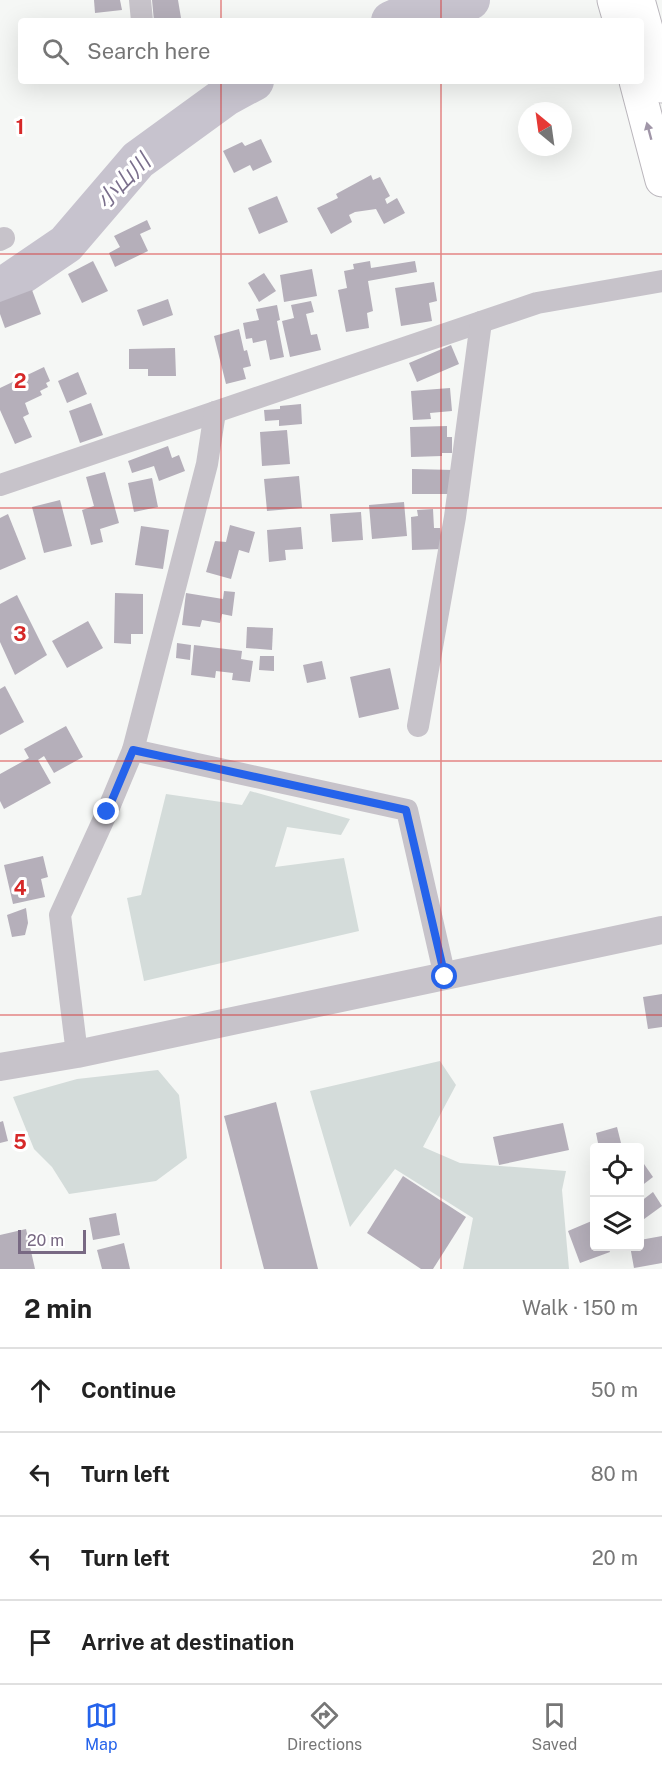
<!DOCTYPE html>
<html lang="en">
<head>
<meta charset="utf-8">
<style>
	:root { --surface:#fff; --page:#f2f2f2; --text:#222; --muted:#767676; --line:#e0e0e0; --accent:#2563eb }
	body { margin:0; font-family:"Public Sans","Noto Sans JP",sans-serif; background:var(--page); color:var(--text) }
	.controls { position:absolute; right:18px; bottom:18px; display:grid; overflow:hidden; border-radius:6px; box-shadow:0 6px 24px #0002 }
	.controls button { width:54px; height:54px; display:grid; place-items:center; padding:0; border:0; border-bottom:2px solid var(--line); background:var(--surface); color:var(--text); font:30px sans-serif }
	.compass { position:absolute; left:518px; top:102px; width:54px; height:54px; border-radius:50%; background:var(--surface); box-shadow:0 6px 24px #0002; rotate:331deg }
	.scale { position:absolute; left:18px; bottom:15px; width:68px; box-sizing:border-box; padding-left:6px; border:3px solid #786983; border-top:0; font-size:16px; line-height:21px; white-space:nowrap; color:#786983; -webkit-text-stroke:4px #fff; paint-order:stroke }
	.stop { position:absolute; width:18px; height:18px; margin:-14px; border:4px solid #2563eb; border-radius:50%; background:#fff }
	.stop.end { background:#2563eb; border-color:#fff; box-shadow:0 2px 6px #0008 }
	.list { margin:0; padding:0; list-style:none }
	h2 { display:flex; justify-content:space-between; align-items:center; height:78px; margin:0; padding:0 24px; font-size:26px }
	h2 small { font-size:20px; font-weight:400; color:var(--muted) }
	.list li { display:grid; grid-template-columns:39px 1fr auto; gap:18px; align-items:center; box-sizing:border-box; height:84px; padding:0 24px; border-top:2px solid var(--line) }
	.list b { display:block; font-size:22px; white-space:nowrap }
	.list em { font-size:20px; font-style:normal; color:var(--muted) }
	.icon { flex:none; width:33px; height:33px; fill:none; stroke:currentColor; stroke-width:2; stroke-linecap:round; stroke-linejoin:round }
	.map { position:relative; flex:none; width:662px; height:1269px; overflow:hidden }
	.search { position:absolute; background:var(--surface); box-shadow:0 6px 24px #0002; left:18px; right:18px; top:18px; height:66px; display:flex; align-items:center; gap:15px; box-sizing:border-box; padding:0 21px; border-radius:6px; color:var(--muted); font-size:22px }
	.sheet { height:414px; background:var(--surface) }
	nav { display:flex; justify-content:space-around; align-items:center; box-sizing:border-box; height:84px; border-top:2px solid var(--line); background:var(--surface); font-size:16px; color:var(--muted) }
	nav a { display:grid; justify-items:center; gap:3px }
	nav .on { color:var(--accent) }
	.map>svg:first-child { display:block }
	.green { fill:#d4dcda }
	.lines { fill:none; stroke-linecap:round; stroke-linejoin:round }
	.river { stroke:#c7c3ce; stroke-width:40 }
	.building { fill:#b5afba }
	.trunk-casing { stroke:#bab6bc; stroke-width:35 }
	.minor { stroke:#c7c3ca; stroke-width:22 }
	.tertiary { stroke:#c7c3ca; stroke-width:28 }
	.trunk { stroke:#fff; stroke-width:33 }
	.oneway { fill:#a096a8 }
	.route { stroke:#2563eb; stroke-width:8 }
	.grid { fill:none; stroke:#d62828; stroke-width:1.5; stroke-opacity:0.55 }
	.labels { text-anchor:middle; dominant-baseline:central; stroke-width:6; stroke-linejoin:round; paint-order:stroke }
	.water-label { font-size:22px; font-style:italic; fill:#7a6f8c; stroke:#fff }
	.grid-label { font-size:20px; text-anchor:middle; font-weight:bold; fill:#d62828; stroke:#fff; stroke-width:6; stroke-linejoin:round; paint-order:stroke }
</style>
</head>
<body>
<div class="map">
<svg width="662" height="1269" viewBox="0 0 662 1269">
	<rect width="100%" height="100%" fill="#f5f7f5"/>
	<g class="green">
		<polygon points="250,791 350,819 341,835 287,827 275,867 344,858 359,931 144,981 127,898 141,895 166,794 242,805"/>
		<polygon points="440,1061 456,1085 423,1147 460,1163 566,1171 562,1190 569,1269 463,1269 473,1218 395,1169 350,1227 310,1091"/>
		<polygon points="158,1070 179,1095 187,1158 156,1181 69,1194 52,1167 34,1149 13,1097 77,1079"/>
	</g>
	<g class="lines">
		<g class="river">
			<polyline points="391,21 402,16 470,0"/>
			<polyline points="0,289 66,244 138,160 226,96 254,81"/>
		</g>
	</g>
	<g class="building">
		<polygon points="94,0 120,0 122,10 95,13"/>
		<polygon points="152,0 178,0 181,18 154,21"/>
		<polygon points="261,139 272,162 253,171 250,165 234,173 223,151 242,142 245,146"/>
		<polygon points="371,175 373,180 380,177 390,196 385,199 387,204 397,198 405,213 384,224 376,209 355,212 349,215 352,222 331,234 317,208 338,198 336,194"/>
		<polygon points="277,196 288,222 259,234 248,208"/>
		<polygon points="147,220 151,229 140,234 148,251 115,267 109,253 120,247 114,236"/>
		<polygon points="93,261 108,291 82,303 68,274"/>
		<polygon points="370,261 371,268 415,261 417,272 368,281 373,311 367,313 369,328 346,332 338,290 347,288 344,271 354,269 353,264"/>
		<polygon points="312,269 317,296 284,302 280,275"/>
		<polygon points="264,273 276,291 259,302 248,283"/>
		<polygon points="434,282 437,301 429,303 432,321 401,326 395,288"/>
		<polygon points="32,290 41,314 5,328 0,314 0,302"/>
		<polygon points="168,299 173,315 143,326 137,310"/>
		<polygon points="311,301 314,312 306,314 311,335 317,334 321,350 290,357 282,321 294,318 291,305"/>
		<polygon points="277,305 280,320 277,321 284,357 270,360 266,340 253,343 252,338 246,339 243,323 259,320 256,309"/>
		<polygon points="239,329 244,351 247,350 251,366 243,368 246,379 226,384 214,336"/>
		<polygon points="451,345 459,364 417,382 409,363"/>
		<polygon points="175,348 176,376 148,376 148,369 129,369 129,349"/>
		<polygon points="44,367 50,381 46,383 48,387 40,391 42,395 25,403 29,414 23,417 32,437 15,444 0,410 0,388"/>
		<polygon points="78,372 87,394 67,403 58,381"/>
		<polygon points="450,388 452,411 430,413 431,419 413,420 411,391"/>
		<polygon points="91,403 103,435 80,443 69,411"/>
		<polygon points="301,404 302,424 279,426 279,420 265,421 264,410 280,409 280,406"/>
		<polygon points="447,426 447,437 452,437 452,453 442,453 442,456 411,457 410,427"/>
		<polygon points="287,430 290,464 262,466 260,432"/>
		<polygon points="168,446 172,458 179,455 185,471 159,481 154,466 132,473 128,461"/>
		<polygon points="412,469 454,470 454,494 412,494"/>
		<polygon points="105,472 119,523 100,529 103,542 91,545 82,510 94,506 86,477"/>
		<polygon points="299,476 302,508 267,511 264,479"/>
		<polygon points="152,478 158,507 134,512 128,483"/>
		<polygon points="60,500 72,546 44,553 32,507"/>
		<polygon points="404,502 407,536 372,539 369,505"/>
		<polygon points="433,509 434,528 440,528 442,549 412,550 411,517 418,516 417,510"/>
		<polygon points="361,512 363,540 332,542 330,514"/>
		<polygon points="8,514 26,559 0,570 0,518"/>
		<polygon points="230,525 255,532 249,553 239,550 231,579 206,572 215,541 226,542"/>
		<polygon points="141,526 169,530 163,569 135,565"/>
		<polygon points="301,527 303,549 285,550 286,560 269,562 267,530"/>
		<polygon points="224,591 235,592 232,616 222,614 220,623 202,620 200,627 182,625 186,593 223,599"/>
		<polygon points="115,593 143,594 143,634 131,634 131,644 114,643"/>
		<polygon points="17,595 47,655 15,675 0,642 0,604"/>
		<polygon points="88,621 103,648 67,668 52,641"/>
		<polygon points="247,627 273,628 272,650 246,648"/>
		<polygon points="177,643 191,645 190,660 176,658"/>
		<polygon points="194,645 242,651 241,659 253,661 250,682 232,680 233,673 216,671 215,678 191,675"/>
		<polygon points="260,656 274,656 274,671 259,670"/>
		<polygon points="322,661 326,679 307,683 303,665"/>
		<polygon points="390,668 399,709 359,718 350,677"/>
		<polygon points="5,686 24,722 0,735 0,689"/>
		<polygon points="66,726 83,757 54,773 44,756 38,760 51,783 4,809 0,801 0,774 29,758 24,749"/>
		<polygon points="43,856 48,877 41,879 45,897 13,904 4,865"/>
		<polygon points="26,908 28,923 25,935 12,937 7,915"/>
		<polygon points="662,994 662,1027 648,1029 643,997"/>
		<polygon points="276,1102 318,1269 264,1269 224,1116"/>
		<polygon points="3,1121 8,1141 0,1143 0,1122"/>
		<polygon points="563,1123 569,1150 499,1165 493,1137"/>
		<polygon points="617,1127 622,1147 599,1148 596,1133"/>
		<polygon points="644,1164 653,1177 640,1187 640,1167"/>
		<polygon points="403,1176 466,1217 433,1269 421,1269 367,1233"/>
		<polygon points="653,1192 662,1206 640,1222 640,1202"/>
		<polygon points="116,1213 120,1235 93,1240 89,1218"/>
		<polygon points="594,1220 594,1246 608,1246 610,1252 580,1263 568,1231"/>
		<polygon points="26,1229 35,1269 0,1269 0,1235"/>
		<polygon points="662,1236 662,1263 634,1268 630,1246 640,1246 640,1240"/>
		<polygon points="124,1243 130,1269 102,1269 97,1250"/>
	</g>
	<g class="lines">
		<defs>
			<g id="trunk">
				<polyline points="614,0 620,21"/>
				<polyline points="638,0 662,86"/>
				<polyline points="636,81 662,180"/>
			</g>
		</defs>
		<use href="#trunk" class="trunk-casing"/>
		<g class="minor">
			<polyline points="140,0 142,21"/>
			<polyline points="0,240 4,238"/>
			<polyline points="0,485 537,303 662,281"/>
			<polyline points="418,726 455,517 481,322"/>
			<polyline points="133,750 407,810 445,977"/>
			<polyline points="77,1054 60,915 107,812 133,750 207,464 215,412"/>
		</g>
		<polyline class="tertiary" points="0,1067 77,1054 662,930"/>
		<use href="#trunk" class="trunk"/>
	</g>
	<defs><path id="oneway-solid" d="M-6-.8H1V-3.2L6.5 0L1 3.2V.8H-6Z" transform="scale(1.5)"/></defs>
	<use class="oneway" href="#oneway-solid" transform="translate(649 131) rotate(-105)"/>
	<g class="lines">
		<polyline class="route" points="107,812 133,750 406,810 445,977"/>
	</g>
	<path class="grid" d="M 221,0 L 221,21M 441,0 L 441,21M 221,81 L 221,1269M 441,81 L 441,1269M 0,254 L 662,254M 0,508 L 662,508M 0,761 L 662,761M 0,1015 L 662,1015"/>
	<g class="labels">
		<g class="water-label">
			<text transform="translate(123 181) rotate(-46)">小山川</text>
		</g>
	</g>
	<g class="grid-label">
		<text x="20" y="134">1</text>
		<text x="20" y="388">2</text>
		<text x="20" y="641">3</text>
		<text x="20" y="895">4</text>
		<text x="20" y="1149">5</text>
	</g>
</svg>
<div class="controls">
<button><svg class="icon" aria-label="locate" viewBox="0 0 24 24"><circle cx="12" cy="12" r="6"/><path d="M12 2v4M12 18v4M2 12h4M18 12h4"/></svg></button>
<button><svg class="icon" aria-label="layers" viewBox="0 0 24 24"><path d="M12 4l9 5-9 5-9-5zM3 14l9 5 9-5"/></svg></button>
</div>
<svg class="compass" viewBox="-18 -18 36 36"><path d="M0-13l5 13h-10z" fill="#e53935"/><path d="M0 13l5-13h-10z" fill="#767676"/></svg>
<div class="scale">20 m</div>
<div class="stop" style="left:445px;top:977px"></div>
<div class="stop end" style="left:107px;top:812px"></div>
<div class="search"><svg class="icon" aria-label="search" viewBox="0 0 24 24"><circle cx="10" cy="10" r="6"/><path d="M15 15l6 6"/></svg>Search here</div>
</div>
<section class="sheet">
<h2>2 min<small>Walk · 150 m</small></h2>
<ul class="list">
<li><svg class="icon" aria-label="ahead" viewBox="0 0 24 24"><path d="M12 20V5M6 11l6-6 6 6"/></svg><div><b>Continue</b></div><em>50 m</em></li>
<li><svg class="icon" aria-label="left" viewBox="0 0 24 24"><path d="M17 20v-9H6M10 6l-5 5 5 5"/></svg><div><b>Turn left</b></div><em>80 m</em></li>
<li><svg class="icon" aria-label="left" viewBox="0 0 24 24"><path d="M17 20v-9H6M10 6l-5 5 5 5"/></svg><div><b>Turn left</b></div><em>20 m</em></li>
<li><svg class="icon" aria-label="arrive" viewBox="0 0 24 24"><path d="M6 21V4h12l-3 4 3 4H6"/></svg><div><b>Arrive at destination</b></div></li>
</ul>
</section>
<nav>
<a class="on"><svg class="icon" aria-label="map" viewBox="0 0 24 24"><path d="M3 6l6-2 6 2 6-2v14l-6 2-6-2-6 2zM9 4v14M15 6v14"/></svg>Map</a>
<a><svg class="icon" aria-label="directions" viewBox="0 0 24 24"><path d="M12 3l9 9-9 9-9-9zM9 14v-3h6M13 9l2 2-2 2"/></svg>Directions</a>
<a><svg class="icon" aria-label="saved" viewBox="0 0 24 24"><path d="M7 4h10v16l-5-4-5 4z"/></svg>Saved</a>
</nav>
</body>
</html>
